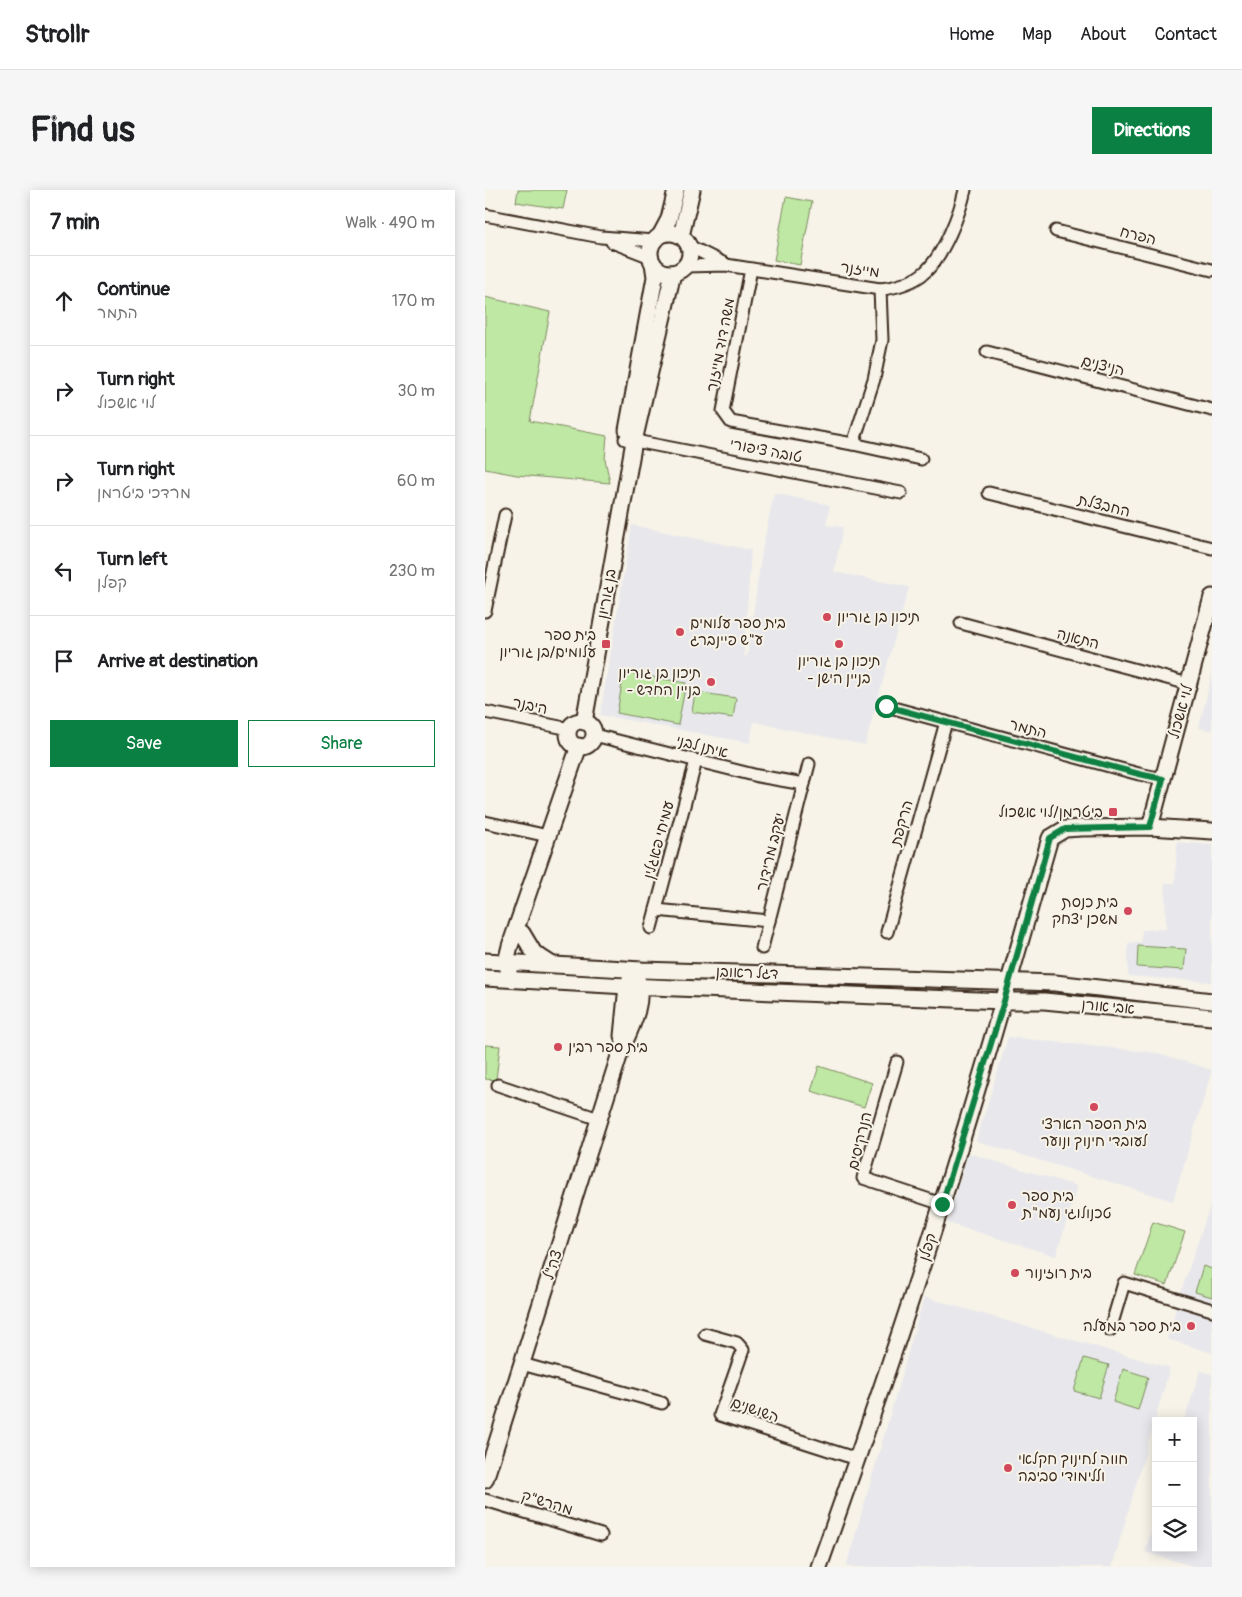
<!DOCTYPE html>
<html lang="en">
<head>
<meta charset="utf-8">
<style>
	:root { --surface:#fff; --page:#f6f6f6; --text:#202124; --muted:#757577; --line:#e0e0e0; --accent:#0b8043 }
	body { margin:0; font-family:Pangolin,"Playpen Sans Hebrew",sans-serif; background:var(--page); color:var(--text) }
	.controls { position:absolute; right:15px; bottom:15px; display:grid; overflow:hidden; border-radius:0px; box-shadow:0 2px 12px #0003 }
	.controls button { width:45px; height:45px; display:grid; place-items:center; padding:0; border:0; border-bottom:1px solid var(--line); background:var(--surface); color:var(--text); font:25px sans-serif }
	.stop { position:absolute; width:15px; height:15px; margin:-11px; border:4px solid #0b8043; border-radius:50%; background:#fff }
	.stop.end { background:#0b8043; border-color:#fff; box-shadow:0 1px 5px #0008 }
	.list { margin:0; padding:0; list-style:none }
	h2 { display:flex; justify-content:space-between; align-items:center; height:65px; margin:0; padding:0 20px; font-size:21px }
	h2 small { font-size:16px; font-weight:400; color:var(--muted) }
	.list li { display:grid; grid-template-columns:32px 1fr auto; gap:15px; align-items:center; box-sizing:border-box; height:90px; padding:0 20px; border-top:1px solid var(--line) }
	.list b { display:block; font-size:19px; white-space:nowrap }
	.list p { margin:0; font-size:16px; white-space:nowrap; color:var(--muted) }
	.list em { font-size:16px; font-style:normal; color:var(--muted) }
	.actions { display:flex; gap:10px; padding:15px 20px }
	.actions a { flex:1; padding:11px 0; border:1px solid var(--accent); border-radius:0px; text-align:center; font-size:18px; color:var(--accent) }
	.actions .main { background:var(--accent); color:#fff }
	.icon { flex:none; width:28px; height:28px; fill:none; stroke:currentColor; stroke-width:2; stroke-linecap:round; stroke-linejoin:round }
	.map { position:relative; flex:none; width:727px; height:1377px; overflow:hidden; border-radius:0px }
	header { display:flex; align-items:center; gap:30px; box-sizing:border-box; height:70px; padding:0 25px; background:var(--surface); border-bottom:1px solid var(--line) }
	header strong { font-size:24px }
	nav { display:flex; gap:28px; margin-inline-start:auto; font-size:18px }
	.intro { display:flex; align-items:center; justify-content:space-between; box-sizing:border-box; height:120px; padding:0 30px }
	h1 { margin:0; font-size:35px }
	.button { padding:12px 22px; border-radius:0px; background:var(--accent); color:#fff; font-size:18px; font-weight:700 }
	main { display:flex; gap:30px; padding:0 30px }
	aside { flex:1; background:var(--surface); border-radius:0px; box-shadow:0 2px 12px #0003 }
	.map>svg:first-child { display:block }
	.built { fill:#e8e8ec }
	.green { fill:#bfe8a4; stroke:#7d8961 }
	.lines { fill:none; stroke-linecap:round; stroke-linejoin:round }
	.minor-casing { stroke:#3b2a1e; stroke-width:15 }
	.tertiary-casing { stroke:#3b2a1e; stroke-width:19 }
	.minor { stroke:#f7f3e8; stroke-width:11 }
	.tertiary { stroke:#f7f3e8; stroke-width:15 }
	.route { stroke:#0b8043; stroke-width:6 }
	.poi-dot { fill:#d1495b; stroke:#f7f3e8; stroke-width:2 }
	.labels { text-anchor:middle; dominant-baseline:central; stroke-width:4; stroke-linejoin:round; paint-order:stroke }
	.street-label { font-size:15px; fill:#3b2a1e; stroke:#f7f3e8 }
	.poi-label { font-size:15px; fill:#3b2a1e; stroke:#f7f3e8; text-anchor:start }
</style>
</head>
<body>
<header>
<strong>Strollr</strong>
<nav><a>Home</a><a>Map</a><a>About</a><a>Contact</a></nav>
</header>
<div class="intro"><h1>Find us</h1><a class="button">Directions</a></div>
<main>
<aside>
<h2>7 min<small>Walk · 490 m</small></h2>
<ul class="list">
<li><svg class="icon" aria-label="ahead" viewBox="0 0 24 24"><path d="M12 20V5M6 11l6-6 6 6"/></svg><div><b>Continue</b><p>התמר</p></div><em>170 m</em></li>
<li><svg class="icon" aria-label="right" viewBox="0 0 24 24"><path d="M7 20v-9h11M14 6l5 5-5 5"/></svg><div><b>Turn right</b><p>לוי אשכול</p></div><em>30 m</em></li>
<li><svg class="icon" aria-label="right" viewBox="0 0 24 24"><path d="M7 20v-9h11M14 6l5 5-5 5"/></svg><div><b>Turn right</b><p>מרדכי ביטרמן</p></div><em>60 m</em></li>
<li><svg class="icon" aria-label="left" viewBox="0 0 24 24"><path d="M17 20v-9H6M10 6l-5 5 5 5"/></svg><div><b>Turn left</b><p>קפלן</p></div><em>230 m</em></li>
<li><svg class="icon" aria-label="arrive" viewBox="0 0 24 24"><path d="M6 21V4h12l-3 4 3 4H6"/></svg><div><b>Arrive at destination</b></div></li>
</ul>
<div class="actions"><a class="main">Save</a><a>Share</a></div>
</aside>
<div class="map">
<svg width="727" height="1377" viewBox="0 0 727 1377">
	<rect width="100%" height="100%" fill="#f7f3e8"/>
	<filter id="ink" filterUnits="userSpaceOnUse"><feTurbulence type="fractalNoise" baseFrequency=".02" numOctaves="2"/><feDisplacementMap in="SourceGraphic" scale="10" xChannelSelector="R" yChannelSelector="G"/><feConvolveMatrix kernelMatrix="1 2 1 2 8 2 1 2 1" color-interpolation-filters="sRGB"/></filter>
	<g filter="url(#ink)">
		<g class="built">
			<polygon points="289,303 345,315 341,335 358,337 349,382 424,397 380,555 269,532 265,553 115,525 147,335 266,360 259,466 262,466 277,361"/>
			<polygon points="727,483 727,541 714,538"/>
			<polygon points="692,652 727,655 727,792 643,786 643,753 656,752 657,740 681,739 680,693 690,693"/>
			<polygon points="523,847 673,863 727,880 688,1011 491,951"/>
			<polygon points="483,963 592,996 571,1066 462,1033"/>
			<polygon points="727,1010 727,1115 695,1105"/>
			<polygon points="439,1107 685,1178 627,1377 361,1377"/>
			<polygon points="693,1112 727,1123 727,1163 682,1149"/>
			<polygon points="715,1181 727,1184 727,1377 710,1377 660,1362 671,1326 671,1358 708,1358 708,1231 699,1231"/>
		</g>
		<g class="green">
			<polygon points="33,0 82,0 78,19 31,12"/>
			<polygon points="301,7 327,12 315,75 289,70"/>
			<polygon points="0,107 65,122 45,231 122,246 120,269 125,293 32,285 0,279"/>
			<polygon points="139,482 201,493 193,535 132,523"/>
			<polygon points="210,502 251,508 248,528 207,522"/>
			<polygon points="653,756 701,759 699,780 652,777"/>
			<polygon points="0,855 15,856 11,890 0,889"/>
			<polygon points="334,876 387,893 379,917 326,901"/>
			<polygon points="668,1032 700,1042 682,1095 650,1085"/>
			<polygon points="718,1076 727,1079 727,1107 710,1102"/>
			<polygon points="599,1168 624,1175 614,1208 589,1201"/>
			<polygon points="638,1179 663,1187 653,1220 628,1212"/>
		</g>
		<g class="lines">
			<defs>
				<g id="minor">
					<polyline points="0,25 116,47 169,51"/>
					<polyline points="571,41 727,80"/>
					<polyline points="127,52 166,67"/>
					<polyline points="204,56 240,74"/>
					<path d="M 201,76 L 241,75 L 395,99 C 410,98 430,92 441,81 C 459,64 475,23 480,0"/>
					<polyline points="266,79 238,221 246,232 368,254 436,269"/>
					<polyline points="502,162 727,220"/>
					<polyline points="140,249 416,303"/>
					<polyline points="368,254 389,189 397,150 395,99"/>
					<polyline points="504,303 727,358"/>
					<polyline points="0,421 20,325"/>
					<polyline points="476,433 704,494"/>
					<polyline points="401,516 654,584 678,589"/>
					<polyline points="0,522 85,539"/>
					<polyline points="109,545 273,586 319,594"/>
					<polyline points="0,632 63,646"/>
					<polyline points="171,720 284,731"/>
					<polyline points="166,738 211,571"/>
					<polyline points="402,742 461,532"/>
					<polyline points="277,758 324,574"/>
					<polyline points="412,872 378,988 457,1014"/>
					<polyline points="13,895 114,929"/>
					<polyline points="625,1140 639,1093 727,1120"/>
					<polyline points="220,1144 252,1153 258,1160 235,1225 372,1269"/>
					<polyline points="37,1174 177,1213"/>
					<polyline points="0,1310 116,1345"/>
				</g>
				<g id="tertiary">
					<circle cx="185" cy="63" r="20"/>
					<polyline points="175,46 184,29 191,0"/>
					<polyline points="196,46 207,0"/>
					<polyline points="142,240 170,87 168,73"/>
					<circle cx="96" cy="544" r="13"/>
					<polyline points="99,532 149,251 188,83"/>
					<polyline points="665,637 727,407"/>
					<polyline points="37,743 49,763 66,774"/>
					<polyline points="0,771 157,780 570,793 727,811"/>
					<polyline points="24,782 21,772 25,756 94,556"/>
					<polyline points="0,788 142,796 519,811 559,811 727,827"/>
					<polyline points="137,846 142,796 146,787"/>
					<path d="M 0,1290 L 136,860 C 146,838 160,812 152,788"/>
					<path d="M 334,1377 C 377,1256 419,1135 457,1013 C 496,892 530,770 565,648 L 580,639 L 596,638 L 665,637 L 727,641"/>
				</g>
			</defs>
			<use href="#minor" class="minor-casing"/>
			<use href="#tertiary" class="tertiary-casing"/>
			<use href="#minor" class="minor"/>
			<use href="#tertiary" class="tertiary"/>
		</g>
	</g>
	<g class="lines" filter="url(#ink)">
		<polyline class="route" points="401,516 654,584 678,589 665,637 580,639 565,648 519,811 457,1014"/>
	</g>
	<g class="poi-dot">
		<circle cx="342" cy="427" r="5"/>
		<circle cx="195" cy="442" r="5"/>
		<rect x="116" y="449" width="10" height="10" rx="2.5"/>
		<circle cx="354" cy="454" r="5"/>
		<circle cx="226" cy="492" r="5"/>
		<rect x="623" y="617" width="10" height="10" rx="2.5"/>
		<circle cx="643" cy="721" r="5"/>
		<circle cx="73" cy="857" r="5"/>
		<circle cx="609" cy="917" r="5"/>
		<circle cx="527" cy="1015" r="5"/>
		<circle cx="530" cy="1083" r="5"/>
		<circle cx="706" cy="1136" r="5"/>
		<circle cx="523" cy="1278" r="5"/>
	</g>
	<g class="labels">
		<g class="street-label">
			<text transform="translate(653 46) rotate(14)">הפרח</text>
			<text transform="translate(375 80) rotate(8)">מייזנר</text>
			<text transform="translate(236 155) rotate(-79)">משה דוד מייזנר</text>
			<text transform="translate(618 176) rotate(14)">הניצנים</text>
			<text transform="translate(281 261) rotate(11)">טובה ציפורי</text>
			<text transform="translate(619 316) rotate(14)">החבצלת</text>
			<text transform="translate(122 404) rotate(-80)">בן גוריון</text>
			<text transform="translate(593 449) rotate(15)">התאנה</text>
			<text transform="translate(45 516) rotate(12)">היבנר</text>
			<text transform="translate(696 522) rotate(-75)">לוי אשכול</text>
			<text transform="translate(543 539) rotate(15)">התמר</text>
			<text transform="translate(217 557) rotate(14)">איתן לבני</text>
			<text transform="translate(417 633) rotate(-74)">הרקפת</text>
			<text transform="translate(174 650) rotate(-75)">עמיחי פאגלין</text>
			<text transform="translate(286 662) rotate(-76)">יעקב מרידור</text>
			<text transform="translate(262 783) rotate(2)">דגל ראובן</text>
			<text transform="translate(623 817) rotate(5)">אבי אורן</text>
			<text transform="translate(375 951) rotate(-76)">הנרקיסים</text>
			<text transform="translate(443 1057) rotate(-72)">קפלן</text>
			<text transform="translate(68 1075) rotate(-72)">צה"ל</text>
			<text transform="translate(270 1220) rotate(19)">השושנים</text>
			<text transform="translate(62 1313) rotate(17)">מהרש"ק</text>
		</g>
		<g class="poi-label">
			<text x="352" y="427">תיכון בן גוריון</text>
			<text x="205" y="433">בית ספר עלומים<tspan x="205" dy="17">ע"ש פיינברג</tspan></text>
			<text x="111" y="445" text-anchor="end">בית ספר<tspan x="111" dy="17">עלומים/בן גוריון</tspan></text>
			<text x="354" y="471" text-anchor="middle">תיכון בן גוריון<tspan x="354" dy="17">- בניין הישן</tspan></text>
			<text x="216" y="483" text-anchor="end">תיכון בן גוריון<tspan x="216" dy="17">- בניין החדש</tspan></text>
			<text x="618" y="622" text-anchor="end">ביטרמן/לוי אשכול</text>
			<text x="633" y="712" text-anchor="end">בית כנסת<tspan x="633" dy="17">משכן יצחק</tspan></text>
			<text x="83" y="857">בית ספר רבין</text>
			<text x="609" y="934" text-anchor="middle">בית הספר הארצי<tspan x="609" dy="17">לעובדי חינוך ונוער</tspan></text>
			<text x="537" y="1006">בית ספר<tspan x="537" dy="17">טכנולוגי נעמ"ת</tspan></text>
			<text x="540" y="1083">בית רוזינור</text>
			<text x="696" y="1136" text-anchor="end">בית ספר במעלה</text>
			<text x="533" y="1269">חווה לחינוך חקלאי<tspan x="533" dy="17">וללימודי סביבה</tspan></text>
		</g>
	</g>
</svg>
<div class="controls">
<button>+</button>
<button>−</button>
<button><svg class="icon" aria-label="layers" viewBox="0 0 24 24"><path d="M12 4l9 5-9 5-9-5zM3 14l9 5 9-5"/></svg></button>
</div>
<div class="stop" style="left:401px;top:516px"></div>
<div class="stop end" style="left:457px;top:1014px"></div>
</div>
</main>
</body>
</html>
